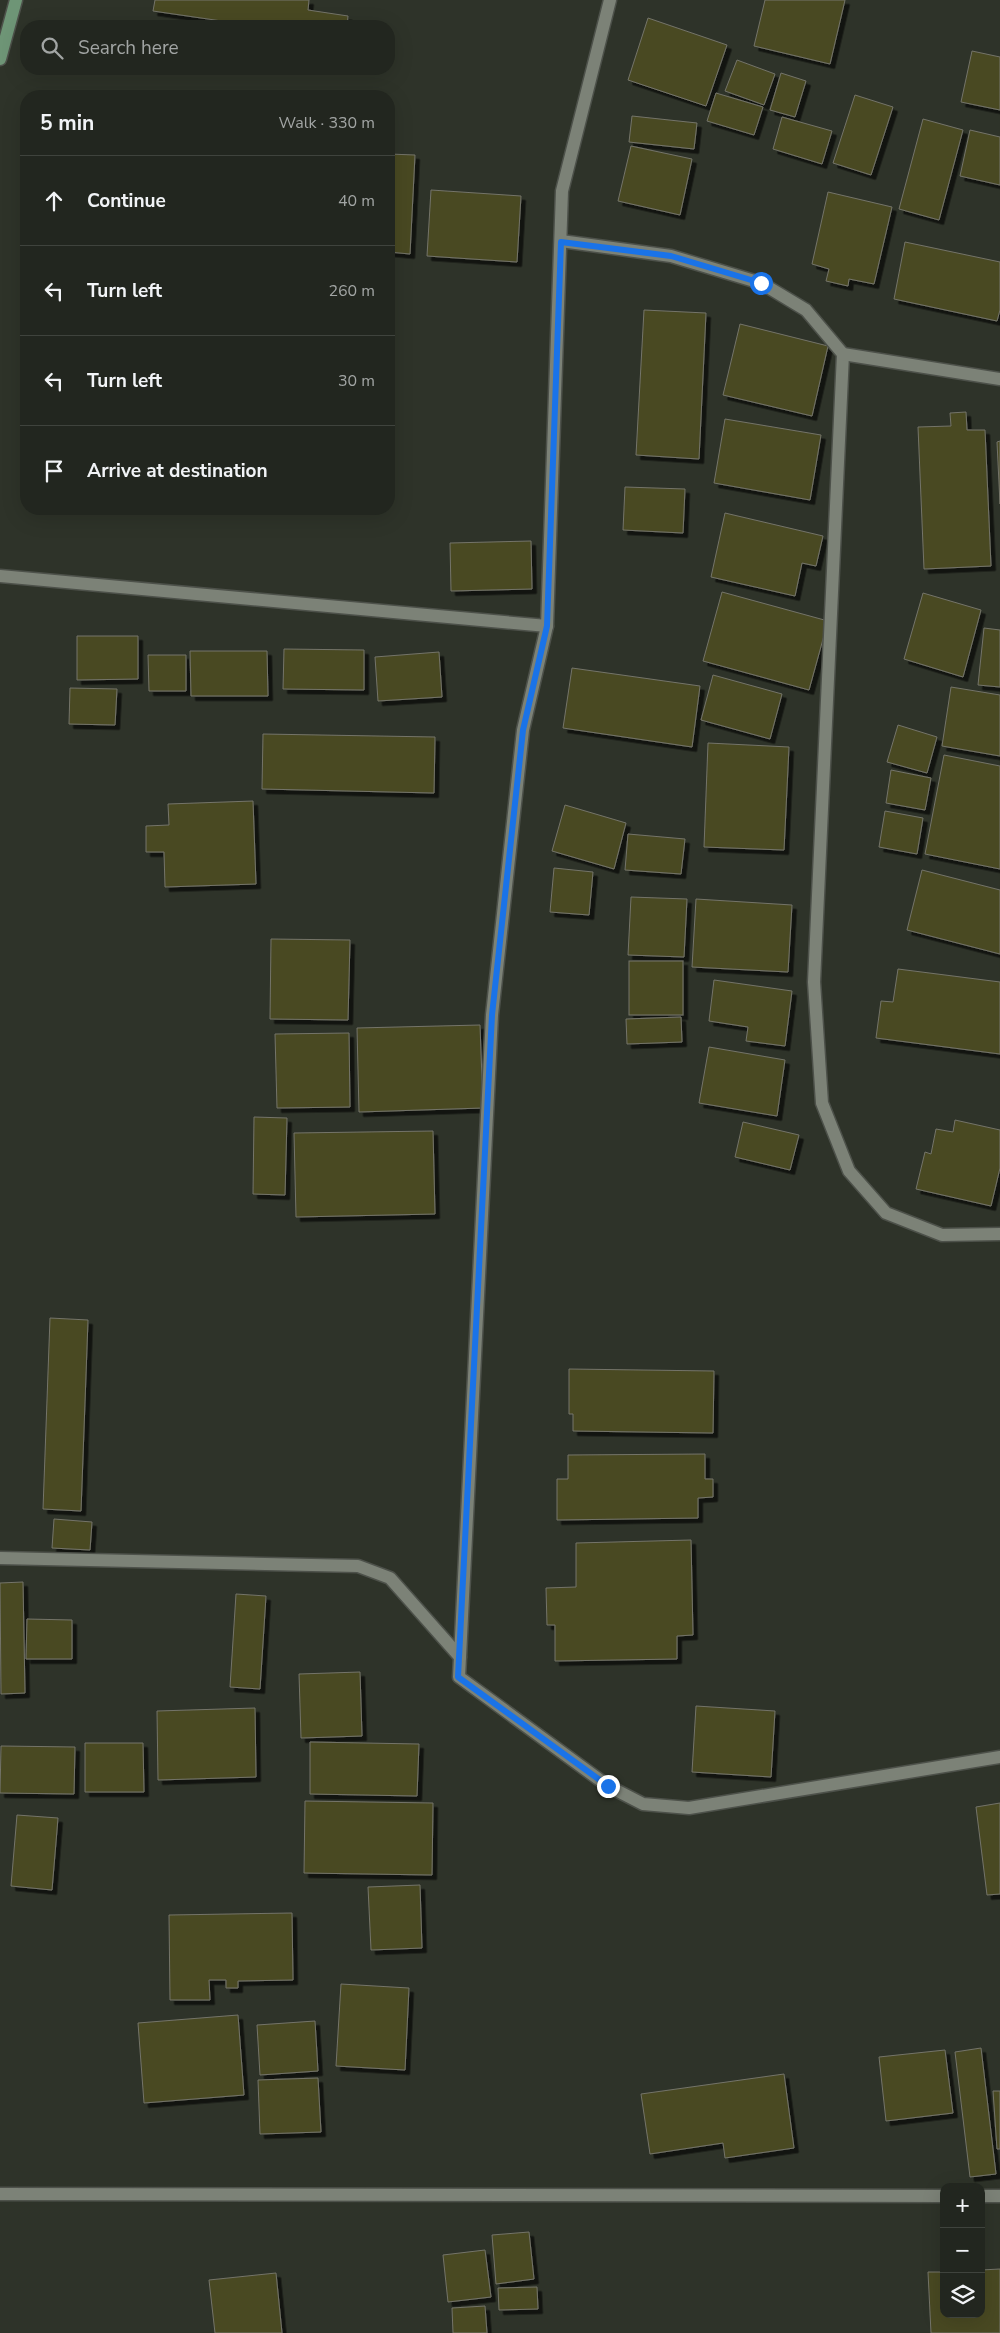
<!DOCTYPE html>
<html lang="en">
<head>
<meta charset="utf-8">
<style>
	:root { --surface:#22261f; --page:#2e322c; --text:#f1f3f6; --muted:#a2a5a4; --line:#3f433d }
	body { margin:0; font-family:"Nunito Sans",sans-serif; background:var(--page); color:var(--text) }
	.controls { position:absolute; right:15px; bottom:15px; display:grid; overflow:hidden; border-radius:10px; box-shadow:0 5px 20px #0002 }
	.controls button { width:45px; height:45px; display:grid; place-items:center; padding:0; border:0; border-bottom:1px solid var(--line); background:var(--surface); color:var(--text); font:25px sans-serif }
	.stop { position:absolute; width:15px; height:15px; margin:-11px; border:4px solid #1a73e8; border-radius:50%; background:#fff }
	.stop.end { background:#1a73e8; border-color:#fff; box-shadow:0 1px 5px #0008 }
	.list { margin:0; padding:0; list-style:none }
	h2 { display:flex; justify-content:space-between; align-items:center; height:65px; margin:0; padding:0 20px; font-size:21px }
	h2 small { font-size:16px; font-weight:400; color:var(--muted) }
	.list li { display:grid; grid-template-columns:32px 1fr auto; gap:15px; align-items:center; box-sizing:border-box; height:90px; padding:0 20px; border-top:1px solid var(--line) }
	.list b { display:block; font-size:19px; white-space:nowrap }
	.list em { font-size:16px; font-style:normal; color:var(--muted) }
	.icon { flex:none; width:28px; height:28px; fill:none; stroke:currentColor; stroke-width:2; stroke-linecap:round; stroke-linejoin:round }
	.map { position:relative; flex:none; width:1000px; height:2333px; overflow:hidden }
	.search { position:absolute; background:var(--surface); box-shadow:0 5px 20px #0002; left:20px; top:20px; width:375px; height:55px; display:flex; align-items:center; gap:12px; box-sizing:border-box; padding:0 18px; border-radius:20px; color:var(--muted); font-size:19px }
	.panel { position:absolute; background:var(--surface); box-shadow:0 5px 20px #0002; left:20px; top:90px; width:375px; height:425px; border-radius:20px }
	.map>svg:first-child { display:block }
	.building { fill:#494924; stroke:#747469; filter:url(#shadow) }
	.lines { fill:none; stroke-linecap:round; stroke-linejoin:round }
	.minor-casing { stroke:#4d514a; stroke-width:15 }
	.secondary-casing { stroke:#4d514a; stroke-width:15 }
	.minor { stroke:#7c8277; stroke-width:12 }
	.secondary { stroke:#6e9576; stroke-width:12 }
	.route { stroke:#1a73e8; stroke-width:6 }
</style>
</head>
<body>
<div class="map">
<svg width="1000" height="2333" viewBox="0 0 1000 2333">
	<defs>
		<filter id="shadow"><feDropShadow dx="4.5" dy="4.5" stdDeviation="0" flood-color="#0009"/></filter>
	</defs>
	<rect width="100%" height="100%" fill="#2e3329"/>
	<g class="building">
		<polygon points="155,0 309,0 308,10 348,16 347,26 256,26 153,11"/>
		<polygon points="765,0 845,0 830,64 754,46"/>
		<polygon points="648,18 727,45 706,106 628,80"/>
		<polygon points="972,51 1000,57 1000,110 961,102"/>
		<polygon points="737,60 775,74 764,105 725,91"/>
		<polygon points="781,73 806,81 795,117 770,110"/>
		<polygon points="716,93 763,107 754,135 707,121"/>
		<polygon points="855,95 893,107 871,175 833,163"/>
		<polygon points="632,116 697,123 694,149 629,142"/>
		<polygon points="782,117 832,131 822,164 773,149"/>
		<polygon points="923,119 963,130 939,220 899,209"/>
		<polygon points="970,130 1000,137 1000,185 960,176"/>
		<polygon points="631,146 692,159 680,215 618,201"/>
		<polygon points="389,154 415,155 410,254 389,252"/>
		<polygon points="431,190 521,196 517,262 427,256"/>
		<polygon points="828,192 892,207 874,284 849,279 848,286 826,281 829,269 812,264"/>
		<polygon points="905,242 1000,262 1000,310 997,321 894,299"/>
		<polygon points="644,310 706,313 699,459 636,455"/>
		<polygon points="740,324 828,346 812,416 723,395"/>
		<polygon points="966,412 967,430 985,430 991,566 924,569 918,427 951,426 950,413"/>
		<polygon points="725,419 821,435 810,500 714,483"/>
		<polygon points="1000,441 1000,504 997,442"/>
		<polygon points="625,487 685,489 683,533 623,530"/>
		<polygon points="725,513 823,536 816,566 802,563 795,596 711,577"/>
		<polygon points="531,541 532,589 451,591 450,543"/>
		<polygon points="722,592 828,621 809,690 703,661"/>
		<polygon points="923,593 981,610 963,677 904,659"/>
		<polygon points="984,628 1000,630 1000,687 978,685"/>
		<polygon points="77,636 138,636 138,679 77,680"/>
		<polygon points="284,649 364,650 364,690 283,689"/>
		<polygon points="190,651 267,651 268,696 191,696"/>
		<polygon points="439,652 442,697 378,701 375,657"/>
		<polygon points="148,655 186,655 186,691 149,691"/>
		<polygon points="572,668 700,686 692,747 563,728"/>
		<polygon points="713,675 782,694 770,739 701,720"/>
		<polygon points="951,687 1000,695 1000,756 942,746"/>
		<polygon points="70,688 117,689 115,725 69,724"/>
		<polygon points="898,725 937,737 927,773 887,762"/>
		<polygon points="263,734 435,737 434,793 262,789"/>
		<polygon points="708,743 789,747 784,850 704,847"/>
		<polygon points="944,755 1000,766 1000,869 925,854"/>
		<polygon points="891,770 931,778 925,810 886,803"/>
		<polygon points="253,801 256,884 165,887 164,852 146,852 146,826 169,825 168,804"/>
		<polygon points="565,805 626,823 614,869 552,851"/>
		<polygon points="885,811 923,818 917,854 879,847"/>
		<polygon points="628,834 685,839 681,874 625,870"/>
		<polygon points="554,868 593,872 589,915 550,912"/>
		<polygon points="922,870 1000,890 1000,954 907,930"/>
		<polygon points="631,897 687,899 684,957 628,955"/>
		<polygon points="696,899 792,905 788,972 692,967"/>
		<polygon points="271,939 350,940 348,1020 270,1019"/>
		<rect x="629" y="961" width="54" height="54"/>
		<polygon points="898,969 1000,982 1000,1054 876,1038 881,1001 893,1002"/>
		<polygon points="714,980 792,991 785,1046 746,1041 748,1027 709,1021"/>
		<polygon points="681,1017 682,1042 627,1044 626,1019"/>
		<polygon points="480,1025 483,1108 359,1112 357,1028"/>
		<polygon points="349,1033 350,1107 277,1108 275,1034"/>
		<polygon points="709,1047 785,1060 777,1116 699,1103"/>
		<polygon points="254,1117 287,1118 285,1195 253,1194"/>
		<polygon points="955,1120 1000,1130 1000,1168 991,1206 916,1189 925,1152 931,1154 936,1129 953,1132"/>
		<polygon points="743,1122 799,1135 790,1170 735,1157"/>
		<polygon points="433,1131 435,1214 296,1217 294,1133"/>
		<polygon points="50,1318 88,1320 81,1511 43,1509"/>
		<polygon points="569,1369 714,1371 713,1433 573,1431 573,1414 569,1414"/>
		<polygon points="705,1454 705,1479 713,1479 713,1497 698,1498 698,1518 557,1520 557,1479 568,1479 568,1455"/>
		<polygon points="54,1519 92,1522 90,1550 52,1548"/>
		<polygon points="691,1540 693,1635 677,1636 677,1659 555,1661 555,1625 547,1625 546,1588 576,1587 576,1543"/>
		<polygon points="23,1582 25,1693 1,1694 0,1583"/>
		<polygon points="236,1594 266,1596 260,1689 230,1687"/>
		<polygon points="27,1619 72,1620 72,1659 26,1659"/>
		<polygon points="360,1672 362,1736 301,1738 299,1674"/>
		<polygon points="696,1706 775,1711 771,1777 692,1772"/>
		<polygon points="255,1708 256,1777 158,1780 157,1711"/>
		<polygon points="310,1742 419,1744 417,1796 310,1794"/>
		<polygon points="85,1743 143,1743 144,1792 85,1792"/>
		<polygon points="1,1746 75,1747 74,1794 0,1793"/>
		<polygon points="305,1801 433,1803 432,1875 304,1873"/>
		<polygon points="1000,1803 1000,1894 987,1895 976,1807"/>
		<polygon points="17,1815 58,1818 52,1890 11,1886"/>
		<polygon points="420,1885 422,1948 371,1950 368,1887"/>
		<polygon points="292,1913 293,1980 238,1981 238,1988 226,1988 226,1980 209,1980 210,2000 170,2000 169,1915"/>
		<polygon points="341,1984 409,1988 405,2070 336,2066"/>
		<polygon points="238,2015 244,2095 144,2103 138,2023"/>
		<polygon points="315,2021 318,2071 260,2075 257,2025"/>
		<polygon points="981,2048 996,2174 970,2177 955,2052"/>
		<polygon points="945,2050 953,2113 886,2121 879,2057"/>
		<polygon points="784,2074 794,2148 725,2158 723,2143 650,2154 641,2094"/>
		<polygon points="318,2078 321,2132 260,2134 258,2080"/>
		<polygon points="993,2091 1000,2091 1000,2149 997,2149"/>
		<polygon points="529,2232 534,2279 496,2284 492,2235"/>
		<polygon points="485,2250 491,2297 448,2302 443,2255"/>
		<polygon points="1000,2269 1000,2333 931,2333 928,2272 944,2272 944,2314 981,2314 981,2270"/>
		<polygon points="276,2273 282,2333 215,2333 209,2280"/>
		<polygon points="537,2287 538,2309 499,2310 498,2288"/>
		<polygon points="485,2306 487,2333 453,2333 452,2308"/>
	</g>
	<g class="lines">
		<defs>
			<g id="minor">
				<polyline points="561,241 671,256 761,283 806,310 843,354 814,982 822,1103 849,1171 886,1213 942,1235 1000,1234"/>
				<polyline points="843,354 1000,379"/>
				<polyline points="0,576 547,626"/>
				<polyline points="0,1558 358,1566 390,1578 460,1657 459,1677 608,1786 643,1804 689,1808 1000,1757"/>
				<polyline points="460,1657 492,1015 523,730 547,626 562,191 610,0"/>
				<polyline points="0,2194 944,2196"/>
				<polyline points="981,2196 1000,2196"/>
			</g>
			<polyline id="secondary" points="0,59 16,0"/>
		</defs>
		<use href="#minor" class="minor-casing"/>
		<use href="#secondary" class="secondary-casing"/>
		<use href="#minor" class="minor"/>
		<use href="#secondary" class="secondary"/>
	</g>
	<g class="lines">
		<polyline class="route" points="608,1786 458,1677 492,1015 523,730 547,626 561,242 671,256 761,283"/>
	</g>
</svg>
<div class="controls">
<button>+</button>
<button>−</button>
<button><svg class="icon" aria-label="layers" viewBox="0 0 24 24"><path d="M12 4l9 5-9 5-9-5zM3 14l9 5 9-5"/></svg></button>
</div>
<div class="stop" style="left:761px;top:283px"></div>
<div class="stop end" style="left:608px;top:1786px"></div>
<div class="search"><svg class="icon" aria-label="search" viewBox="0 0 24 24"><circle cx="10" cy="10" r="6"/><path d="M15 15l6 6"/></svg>Search here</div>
<section class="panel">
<h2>5 min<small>Walk · 330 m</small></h2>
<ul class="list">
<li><svg class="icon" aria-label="ahead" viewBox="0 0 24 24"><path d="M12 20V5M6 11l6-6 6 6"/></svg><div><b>Continue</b></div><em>40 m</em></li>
<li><svg class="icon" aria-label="left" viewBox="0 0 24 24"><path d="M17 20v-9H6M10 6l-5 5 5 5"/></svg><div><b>Turn left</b></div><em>260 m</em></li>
<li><svg class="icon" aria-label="left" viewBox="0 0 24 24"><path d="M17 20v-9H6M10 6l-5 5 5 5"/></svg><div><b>Turn left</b></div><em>30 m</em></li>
<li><svg class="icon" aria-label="arrive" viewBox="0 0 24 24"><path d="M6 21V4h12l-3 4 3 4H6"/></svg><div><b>Arrive at destination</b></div></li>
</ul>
</section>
</div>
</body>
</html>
